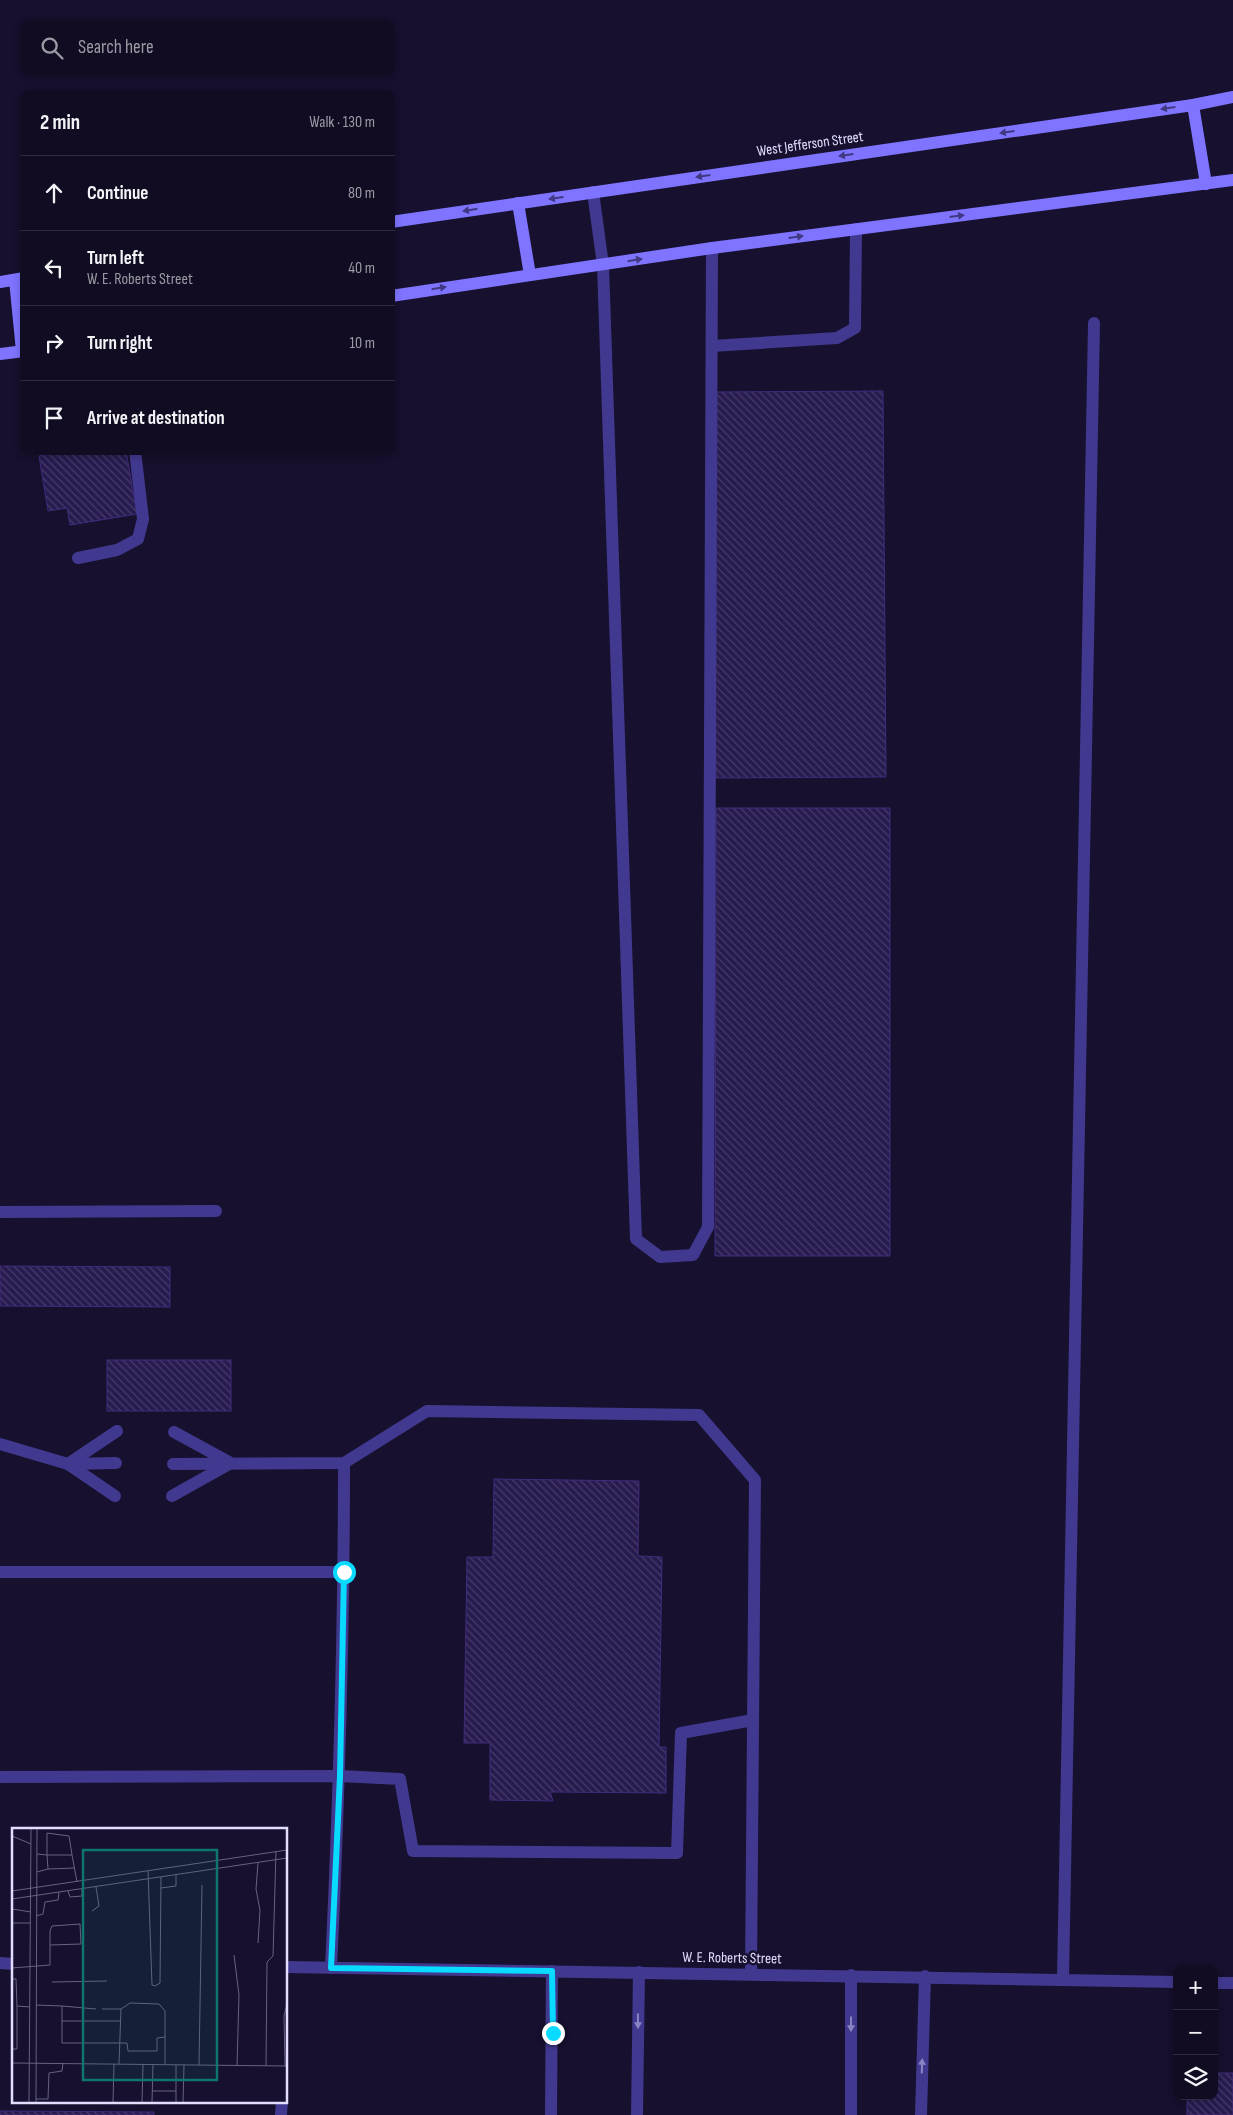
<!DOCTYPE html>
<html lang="en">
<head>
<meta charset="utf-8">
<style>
	:root { --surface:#110c22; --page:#1a152a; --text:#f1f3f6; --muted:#9c9ba5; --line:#302c40 }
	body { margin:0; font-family:"Sofia Sans Condensed",sans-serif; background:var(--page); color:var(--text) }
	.controls { position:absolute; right:15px; bottom:15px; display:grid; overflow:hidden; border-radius:10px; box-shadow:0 2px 8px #0003 }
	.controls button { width:45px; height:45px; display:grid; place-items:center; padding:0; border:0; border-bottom:1px solid var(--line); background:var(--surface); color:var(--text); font:25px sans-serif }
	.stop { position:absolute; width:15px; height:15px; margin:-11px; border:4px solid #09daff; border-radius:50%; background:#fff }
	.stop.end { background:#09daff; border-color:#fff; box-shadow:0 1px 5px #0008 }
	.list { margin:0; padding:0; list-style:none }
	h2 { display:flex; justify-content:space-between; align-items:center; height:65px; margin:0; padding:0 20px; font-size:21px }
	h2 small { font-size:16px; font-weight:400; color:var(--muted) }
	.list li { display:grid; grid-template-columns:32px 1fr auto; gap:15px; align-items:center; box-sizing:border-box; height:75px; padding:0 20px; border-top:1px solid var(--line) }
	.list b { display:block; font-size:19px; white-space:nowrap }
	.list p { margin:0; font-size:16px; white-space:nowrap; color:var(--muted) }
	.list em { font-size:16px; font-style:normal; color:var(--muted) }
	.icon { flex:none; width:28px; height:28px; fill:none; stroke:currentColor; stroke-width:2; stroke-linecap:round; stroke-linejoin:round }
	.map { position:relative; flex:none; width:1233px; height:2115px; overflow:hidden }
	.search { position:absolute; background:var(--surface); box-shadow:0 2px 8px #0003; left:20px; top:20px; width:375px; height:55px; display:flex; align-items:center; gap:12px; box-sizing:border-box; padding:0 18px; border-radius:10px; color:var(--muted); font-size:19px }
	.panel { position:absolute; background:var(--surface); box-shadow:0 2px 8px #0003; left:20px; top:90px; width:375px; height:365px; border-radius:10px }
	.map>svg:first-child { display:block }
	.building { fill:url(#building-back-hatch); stroke:#402c7d }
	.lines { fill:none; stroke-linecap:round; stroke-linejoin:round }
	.service { stroke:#41398f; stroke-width:12 }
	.tertiary { stroke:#41398f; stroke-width:12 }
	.secondary { stroke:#7e74ff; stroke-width:12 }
	.oneway { fill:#403882 }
	.oneway2 { fill:#8a83c1 }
	.route { stroke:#09daff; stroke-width:6 }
	.labels { text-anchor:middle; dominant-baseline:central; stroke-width:5; stroke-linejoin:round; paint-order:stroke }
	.street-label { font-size:15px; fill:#e3ddff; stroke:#17102e }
	.inset-road { fill:none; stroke:#696282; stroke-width:1 }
	.view { fill:#0f766e; fill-opacity:0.15; stroke:#0f766e; stroke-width:2.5 }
	.inset-edge { fill:none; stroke:#e3ddff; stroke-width:2.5 }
</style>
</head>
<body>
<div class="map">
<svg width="1233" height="2115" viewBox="0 0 1233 2115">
	<defs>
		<pattern id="building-back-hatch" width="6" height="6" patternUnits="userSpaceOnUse" patternTransform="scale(1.25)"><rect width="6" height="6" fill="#281b50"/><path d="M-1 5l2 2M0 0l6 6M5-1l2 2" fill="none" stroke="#473c6a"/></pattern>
	</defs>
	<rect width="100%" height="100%" fill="#17102e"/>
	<g class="building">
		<polygon points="883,391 886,777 716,778 713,392"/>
		<polygon points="65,451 126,451 137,514 70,525 67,508 48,511 39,456"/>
		<polygon points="716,808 890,808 890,1256 715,1256"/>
		<polygon points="0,1266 170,1267 170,1307 0,1306"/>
		<rect x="107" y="1360" width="124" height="51"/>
		<polygon points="494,1479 639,1481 638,1556 662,1557 659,1747 666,1747 666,1793 550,1792 553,1801 490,1800 490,1743 464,1743 467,1557 493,1557"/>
		<polygon points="1214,2073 1233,2073 1233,2115 1187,2115 1187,2096 1214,2096"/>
		<polygon points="0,2111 154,2112 154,2115 0,2115"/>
	</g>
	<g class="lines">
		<g class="service">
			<polyline points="593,192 603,265 636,1239 660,1257 693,1255 708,1227 712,248"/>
			<polyline points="712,346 837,338 855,328 856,229"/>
			<polyline points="78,558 117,550 138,539 143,519 135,451"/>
			<polyline points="0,1212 216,1211"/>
			<polyline points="174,1432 229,1462"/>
			<polyline points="0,1444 68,1464 116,1463"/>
			<polyline points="68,1464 117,1431"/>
			<polyline points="68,1464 115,1496"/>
			<polyline points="173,1464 344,1463 427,1411 699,1415 755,1480 751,1974"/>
			<polyline points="172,1496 229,1464"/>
			<polyline points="0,1572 344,1572"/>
			<polyline points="0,1777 340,1776 400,1779 413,1851 677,1853 681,1733 753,1720"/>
			<path d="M 331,1968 C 339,1800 344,1632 344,1463"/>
			<polyline points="851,1975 851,2115"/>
			<polyline points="1063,1979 1094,323"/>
			<polyline points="281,2115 282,2101"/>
			<polyline points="551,2115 552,1971"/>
			<polyline points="637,2115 639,1972"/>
			<polyline points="921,2115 925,1976"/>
		</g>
		<g class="tertiary">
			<polyline points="0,1963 14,1964"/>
			<polyline points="286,1967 1177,1982"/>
			<polyline points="1214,1983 1233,1983"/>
		</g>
		<g class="secondary">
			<polyline points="1193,105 1206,184"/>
			<polyline points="518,203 530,275"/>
			<polyline points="391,222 1193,105 1233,97"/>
			<polyline points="15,280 22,351"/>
			<polyline points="0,282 24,278"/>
			<polyline points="391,296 712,248 1233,180"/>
			<polyline points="0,354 24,351"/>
		</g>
	</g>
	<defs><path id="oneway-solid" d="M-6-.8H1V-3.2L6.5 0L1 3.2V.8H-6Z" transform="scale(1.25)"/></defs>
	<g class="oneway">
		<use href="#oneway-solid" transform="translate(1168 108) rotate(172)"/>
		<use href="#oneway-solid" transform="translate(1007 132) rotate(172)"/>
		<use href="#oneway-solid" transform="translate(846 155) rotate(172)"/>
		<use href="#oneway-solid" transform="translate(703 176) rotate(172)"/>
		<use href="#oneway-solid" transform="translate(556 198) rotate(172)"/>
		<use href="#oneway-solid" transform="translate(470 210) rotate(171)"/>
		<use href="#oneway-solid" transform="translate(957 216) rotate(-7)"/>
		<use href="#oneway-solid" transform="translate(796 237) rotate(-8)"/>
		<use href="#oneway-solid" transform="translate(635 260) rotate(-9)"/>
		<use href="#oneway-solid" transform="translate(439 288) rotate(-9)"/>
	</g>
	<g class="oneway2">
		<use href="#oneway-solid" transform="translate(638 2021) rotate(90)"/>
		<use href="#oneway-solid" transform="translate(851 2024) rotate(90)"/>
		<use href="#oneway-solid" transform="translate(922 2066) rotate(-88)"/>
	</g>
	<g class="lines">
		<polyline class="route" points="344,1572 340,1776 331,1968 552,1971 553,2033"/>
	</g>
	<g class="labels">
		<g class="street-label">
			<text transform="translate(810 144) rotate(-8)">West Jefferson Street</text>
			<text transform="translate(732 1958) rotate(1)">W. E. Roberts Street</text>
		</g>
	</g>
	<g transform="translate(12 1828)">
		<rect width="275" height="275" fill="#17102e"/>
		<path class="inset-road" d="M 0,8 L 19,16M 25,26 L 35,27 L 35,5 L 57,8 L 60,27M 36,41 L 63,40M 136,43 L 140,157 L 143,158 L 148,155 L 149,49M 25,44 L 36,41 L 35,27 L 60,27 L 65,54M 149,60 L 164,58 L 164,47M 0,63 L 275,22M 56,63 L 58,69 L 70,68 L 70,61M 0,71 L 275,30M 0,81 L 19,84M 80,83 L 87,78 L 84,59M 24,88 L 31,86 L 33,74 L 46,72 L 47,64M 0,95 L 19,95M 246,115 L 248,82 L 244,61 L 246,35M 222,127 L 227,167 L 225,238M 0,140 L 38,137 L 38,103 L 40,98 L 68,96 L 69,116 L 38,117M 0,151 L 4,151 L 5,178M 40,154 L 95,153M 24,177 L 50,178 L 50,215 L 115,215 L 116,223 L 145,223 L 145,210 L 153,209M 50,178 L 84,181M 90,181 L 109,181 L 118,175 L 147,176 L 153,183 L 153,236M 50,193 L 109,193M 0,221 L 5,221 L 5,178 L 18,179M 0,235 L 275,238M 107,236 L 109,181M 164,237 L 164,274M 187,237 L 190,57M 254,238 L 255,134 L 261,128 L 264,23M 273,238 L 272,188 L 275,176M 140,263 L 164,263M 24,271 L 36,271 L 37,245 L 50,243 L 51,235M 17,274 L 19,1M 24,274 L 25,1M 101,274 L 102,236M 130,274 L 131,236M 140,274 L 141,236M 171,274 L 172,237"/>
		<path class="view" d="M 71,22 L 205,22 L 205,252 L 71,252 Z"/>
		<rect width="275" height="275" class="inset-edge"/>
	</g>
</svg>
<div class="controls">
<button>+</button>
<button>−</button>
<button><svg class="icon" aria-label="layers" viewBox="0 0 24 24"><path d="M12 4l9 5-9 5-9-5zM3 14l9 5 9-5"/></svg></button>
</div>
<div class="stop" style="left:344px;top:1572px"></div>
<div class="stop end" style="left:553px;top:2033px"></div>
<div class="search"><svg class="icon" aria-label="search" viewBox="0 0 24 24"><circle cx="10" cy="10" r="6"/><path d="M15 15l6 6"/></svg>Search here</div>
<section class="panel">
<h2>2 min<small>Walk · 130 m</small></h2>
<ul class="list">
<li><svg class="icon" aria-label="ahead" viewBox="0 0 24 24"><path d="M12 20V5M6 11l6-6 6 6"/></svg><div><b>Continue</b></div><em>80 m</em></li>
<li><svg class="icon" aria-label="left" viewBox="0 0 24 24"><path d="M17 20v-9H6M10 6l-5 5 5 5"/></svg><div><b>Turn left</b><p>W. E. Roberts Street</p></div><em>40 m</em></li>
<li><svg class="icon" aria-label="right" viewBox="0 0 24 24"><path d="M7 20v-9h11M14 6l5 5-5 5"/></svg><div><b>Turn right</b></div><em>10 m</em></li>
<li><svg class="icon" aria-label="arrive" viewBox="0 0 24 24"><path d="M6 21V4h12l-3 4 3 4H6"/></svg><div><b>Arrive at destination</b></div></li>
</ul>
</section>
</div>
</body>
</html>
